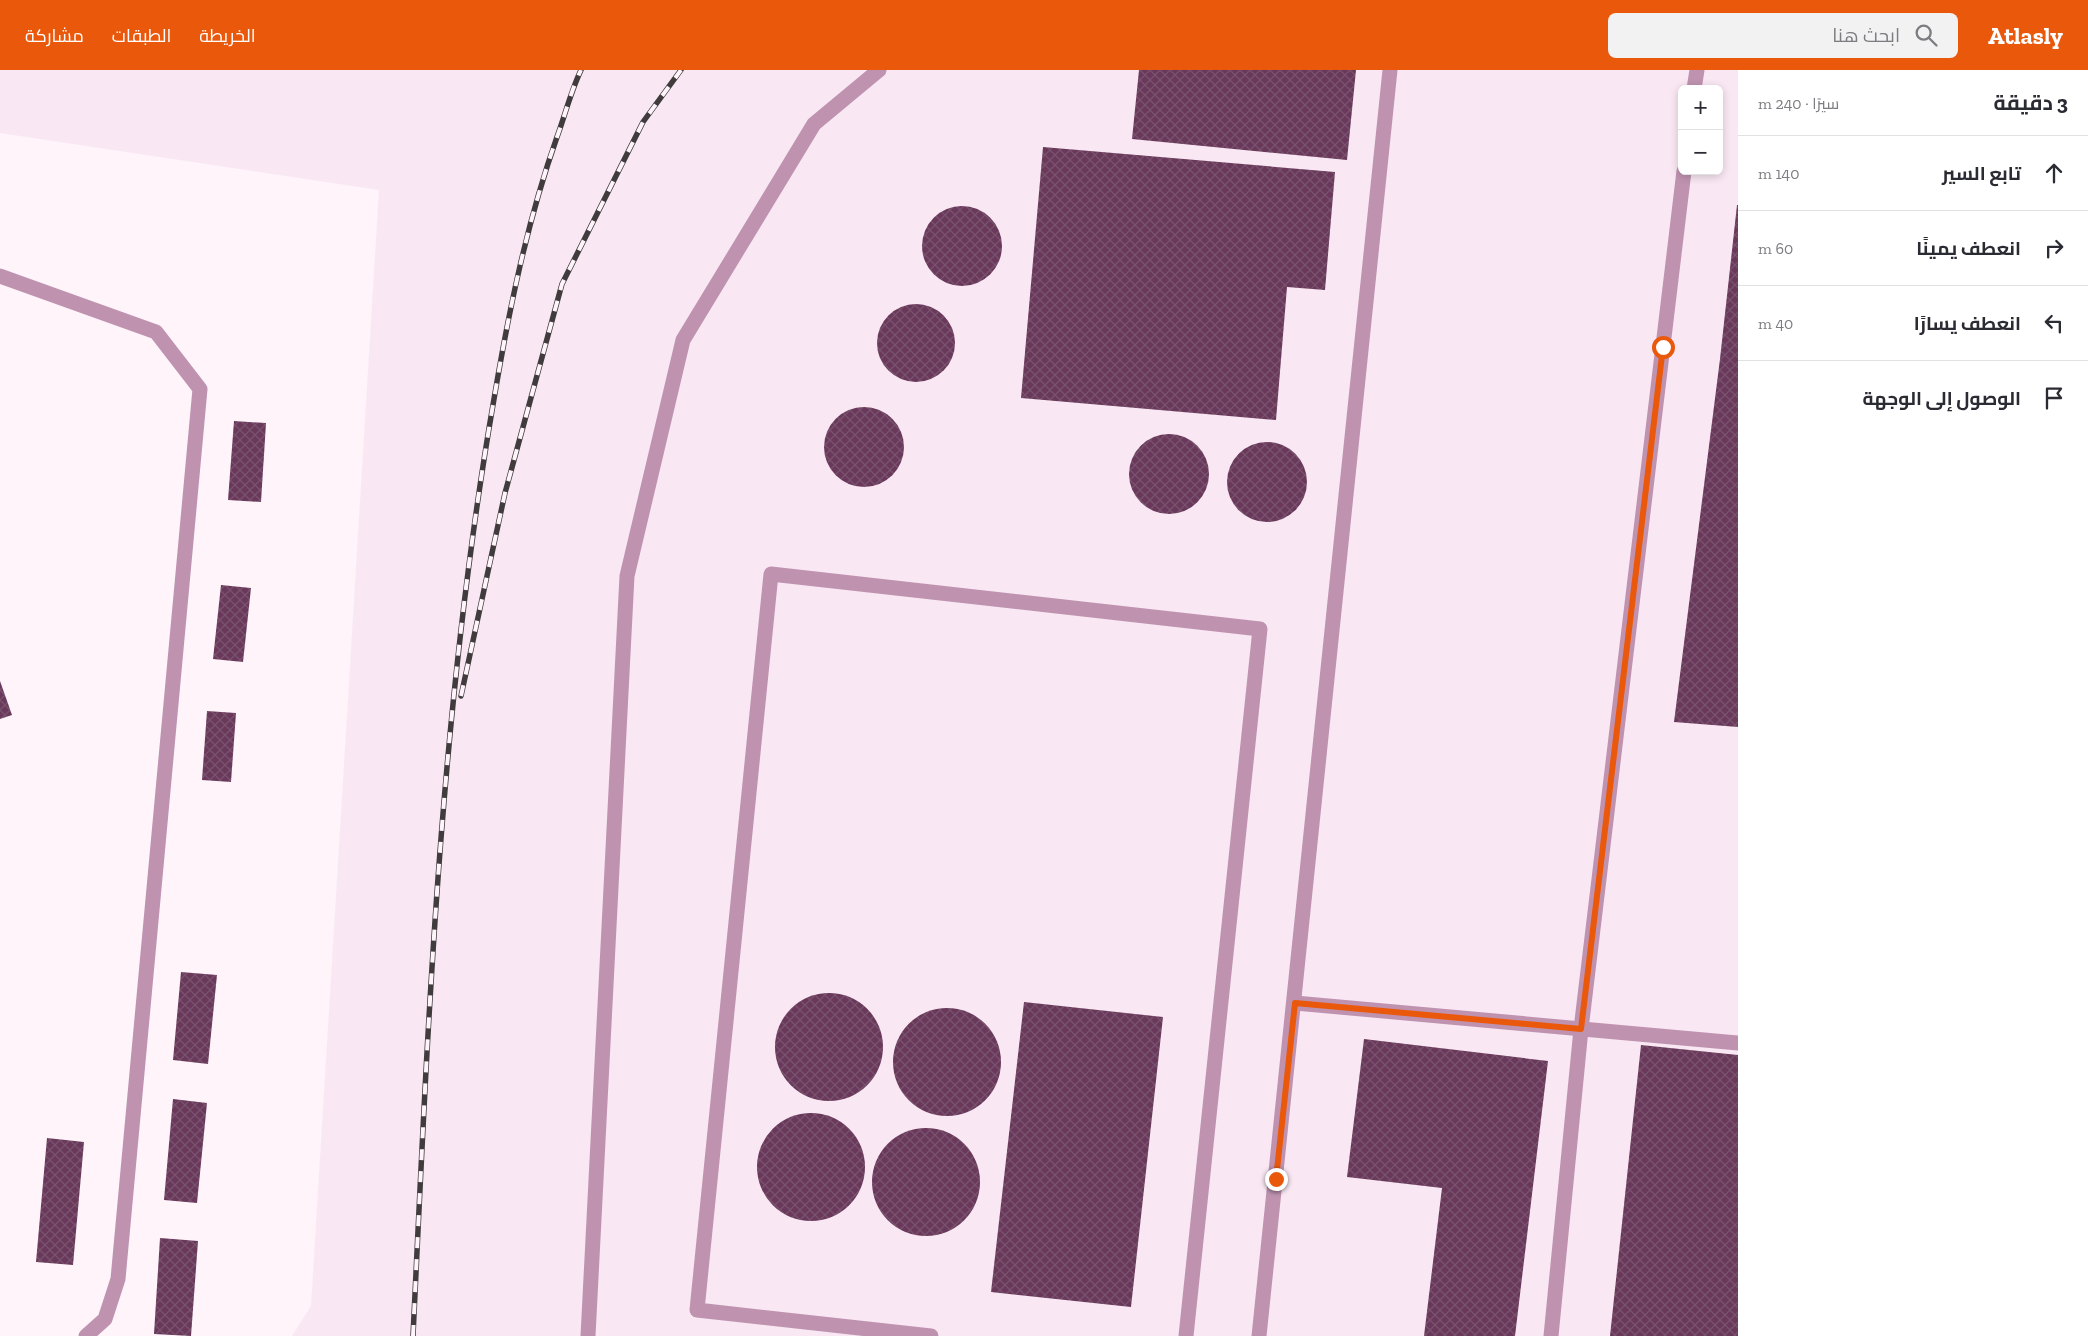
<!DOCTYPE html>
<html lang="ar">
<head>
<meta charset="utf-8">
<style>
	:root { --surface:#fff; --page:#f2f2f3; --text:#2b2b33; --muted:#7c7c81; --line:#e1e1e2; --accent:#ea580c }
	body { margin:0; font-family:"Zilla Slab",Cairo,serif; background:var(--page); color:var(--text); direction:rtl }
	.controls { position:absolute; right:15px; top:15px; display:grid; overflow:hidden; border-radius:8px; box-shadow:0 2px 8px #0003 }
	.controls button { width:45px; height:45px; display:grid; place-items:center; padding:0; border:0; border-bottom:1px solid var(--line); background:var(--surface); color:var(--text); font:25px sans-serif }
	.stop { position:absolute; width:15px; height:15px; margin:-11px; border:4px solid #ea580c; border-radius:50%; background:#fff }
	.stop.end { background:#ea580c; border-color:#fff; box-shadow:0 1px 5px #0008 }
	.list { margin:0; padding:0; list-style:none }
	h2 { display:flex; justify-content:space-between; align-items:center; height:65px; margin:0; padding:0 20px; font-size:21px }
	h2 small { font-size:16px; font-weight:400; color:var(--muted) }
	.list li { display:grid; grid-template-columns:32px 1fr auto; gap:15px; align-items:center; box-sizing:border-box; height:75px; padding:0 20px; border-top:1px solid var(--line) }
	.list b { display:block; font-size:19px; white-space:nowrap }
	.list em { font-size:16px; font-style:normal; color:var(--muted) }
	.icon { flex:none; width:28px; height:28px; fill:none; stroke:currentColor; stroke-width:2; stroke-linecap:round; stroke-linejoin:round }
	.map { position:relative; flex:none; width:1738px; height:1266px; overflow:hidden; direction:ltr }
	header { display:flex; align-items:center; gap:30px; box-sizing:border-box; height:70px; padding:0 25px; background:var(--accent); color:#fff }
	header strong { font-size:24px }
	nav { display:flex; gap:28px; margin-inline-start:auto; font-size:18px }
	.search { width:350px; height:45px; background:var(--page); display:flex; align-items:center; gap:12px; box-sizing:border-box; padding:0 18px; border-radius:8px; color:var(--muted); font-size:19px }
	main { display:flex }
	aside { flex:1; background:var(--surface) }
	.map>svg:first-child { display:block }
	.built { fill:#f9e8f3; fill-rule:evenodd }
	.building { fill:url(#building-cross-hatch) }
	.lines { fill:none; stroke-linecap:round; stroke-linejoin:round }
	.minor { stroke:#bf93b0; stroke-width:15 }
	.rail-casing { stroke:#403c3e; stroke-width:5.5 }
	.rail { stroke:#fef4fa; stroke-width:4; stroke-dasharray:11; stroke-linecap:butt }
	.route { stroke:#ea580c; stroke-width:6 }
</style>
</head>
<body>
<header>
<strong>Atlasly</strong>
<div class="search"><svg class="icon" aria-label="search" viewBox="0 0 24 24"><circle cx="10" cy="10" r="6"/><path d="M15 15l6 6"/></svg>ابحث هنا</div>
<nav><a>الخريطة</a><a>الطبقات</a><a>مشاركة</a></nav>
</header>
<main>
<aside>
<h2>3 دقيقة<small>سيرًا · 240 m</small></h2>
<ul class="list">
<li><svg class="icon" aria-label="ahead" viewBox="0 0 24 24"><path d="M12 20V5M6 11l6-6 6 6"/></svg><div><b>تابع السير</b></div><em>140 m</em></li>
<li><svg class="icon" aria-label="right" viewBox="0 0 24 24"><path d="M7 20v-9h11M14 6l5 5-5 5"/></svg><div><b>انعطف يمينًا</b></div><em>60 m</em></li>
<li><svg class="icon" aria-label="left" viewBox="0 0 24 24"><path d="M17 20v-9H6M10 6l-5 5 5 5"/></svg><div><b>انعطف يسارًا</b></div><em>40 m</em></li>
<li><svg class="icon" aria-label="arrive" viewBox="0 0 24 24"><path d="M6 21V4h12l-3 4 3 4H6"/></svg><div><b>الوصول إلى الوجهة</b></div></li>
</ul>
</aside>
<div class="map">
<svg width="1738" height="1266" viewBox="0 0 1738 1266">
	<defs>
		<pattern id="building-cross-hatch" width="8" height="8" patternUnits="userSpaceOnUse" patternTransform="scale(1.25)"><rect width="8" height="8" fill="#69385a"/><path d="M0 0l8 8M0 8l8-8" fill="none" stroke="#79526d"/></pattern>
	</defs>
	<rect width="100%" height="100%" fill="#fef4fa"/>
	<path class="built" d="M 0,0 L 1738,0 L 1738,1266 L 292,1266 L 311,1236 L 379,120 L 0,63 ZM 1682,19 L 1719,19 L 1719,101 L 1682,101 Z"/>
	<g class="building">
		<polygon points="1139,0 1356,0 1347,90 1132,69"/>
		<polygon points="1043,77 1335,102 1325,220 1287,217 1276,350 1021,328"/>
		<polygon points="1737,135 1738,135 1738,657 1674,652 1720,289"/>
		<circle cx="962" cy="176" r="40"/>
		<circle cx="916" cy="273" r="39"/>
		<circle cx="864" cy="377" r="40"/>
		<polygon points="234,351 266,353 261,432 228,430"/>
		<circle cx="1169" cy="404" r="40"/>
		<circle cx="1267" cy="412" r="40"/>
		<polygon points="221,515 251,518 243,592 213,589"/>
		<polygon points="0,611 12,645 0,649"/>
		<polygon points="207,641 236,643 231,712 202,710"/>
		<polygon points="181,902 217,905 208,994 173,990"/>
		<circle cx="829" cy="977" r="54"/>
		<polygon points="1024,932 1163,947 1131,1237 991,1222"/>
		<circle cx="947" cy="992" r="54"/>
		<polygon points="1364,969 1548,991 1515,1266 1424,1266 1442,1118 1347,1107"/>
		<polygon points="1641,975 1738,985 1738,1266 1610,1266"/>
		<polygon points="173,1029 207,1033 197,1133 164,1130"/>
		<circle cx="811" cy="1097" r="54"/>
		<circle cx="926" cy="1112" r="54"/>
		<polygon points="47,1068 84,1072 73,1195 36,1192"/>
		<polygon points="160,1168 198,1171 191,1266 154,1264"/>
	</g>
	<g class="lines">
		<g class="minor">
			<polyline points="1694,19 1697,0"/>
			<polyline points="0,206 156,262 200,319 118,1209 105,1249 86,1266"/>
			<polyline points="1295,933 1738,973"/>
			<polyline points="588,1266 627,506 683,270 814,54 879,0"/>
			<polyline points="931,1266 697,1240 771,504 1260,559 1186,1266"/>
			<polyline points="1259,1266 1390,0"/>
			<polyline points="1551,1266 1581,959 1684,101"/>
		</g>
		<defs>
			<g id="rail">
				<polyline points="461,626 505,423 562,214 643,52 681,0"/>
				<path d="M 413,1266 C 428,953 440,639 494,329 C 509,240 527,152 557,67 C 565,45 571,21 581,0"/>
			</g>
		</defs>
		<use href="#rail" class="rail-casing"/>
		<use href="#rail" class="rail"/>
	</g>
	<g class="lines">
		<polyline class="route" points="1276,1109 1295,933 1581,959 1663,277"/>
	</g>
</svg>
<div class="controls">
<button>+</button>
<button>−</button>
</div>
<div class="stop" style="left:1663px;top:277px"></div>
<div class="stop end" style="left:1276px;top:1109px"></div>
</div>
</main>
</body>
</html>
